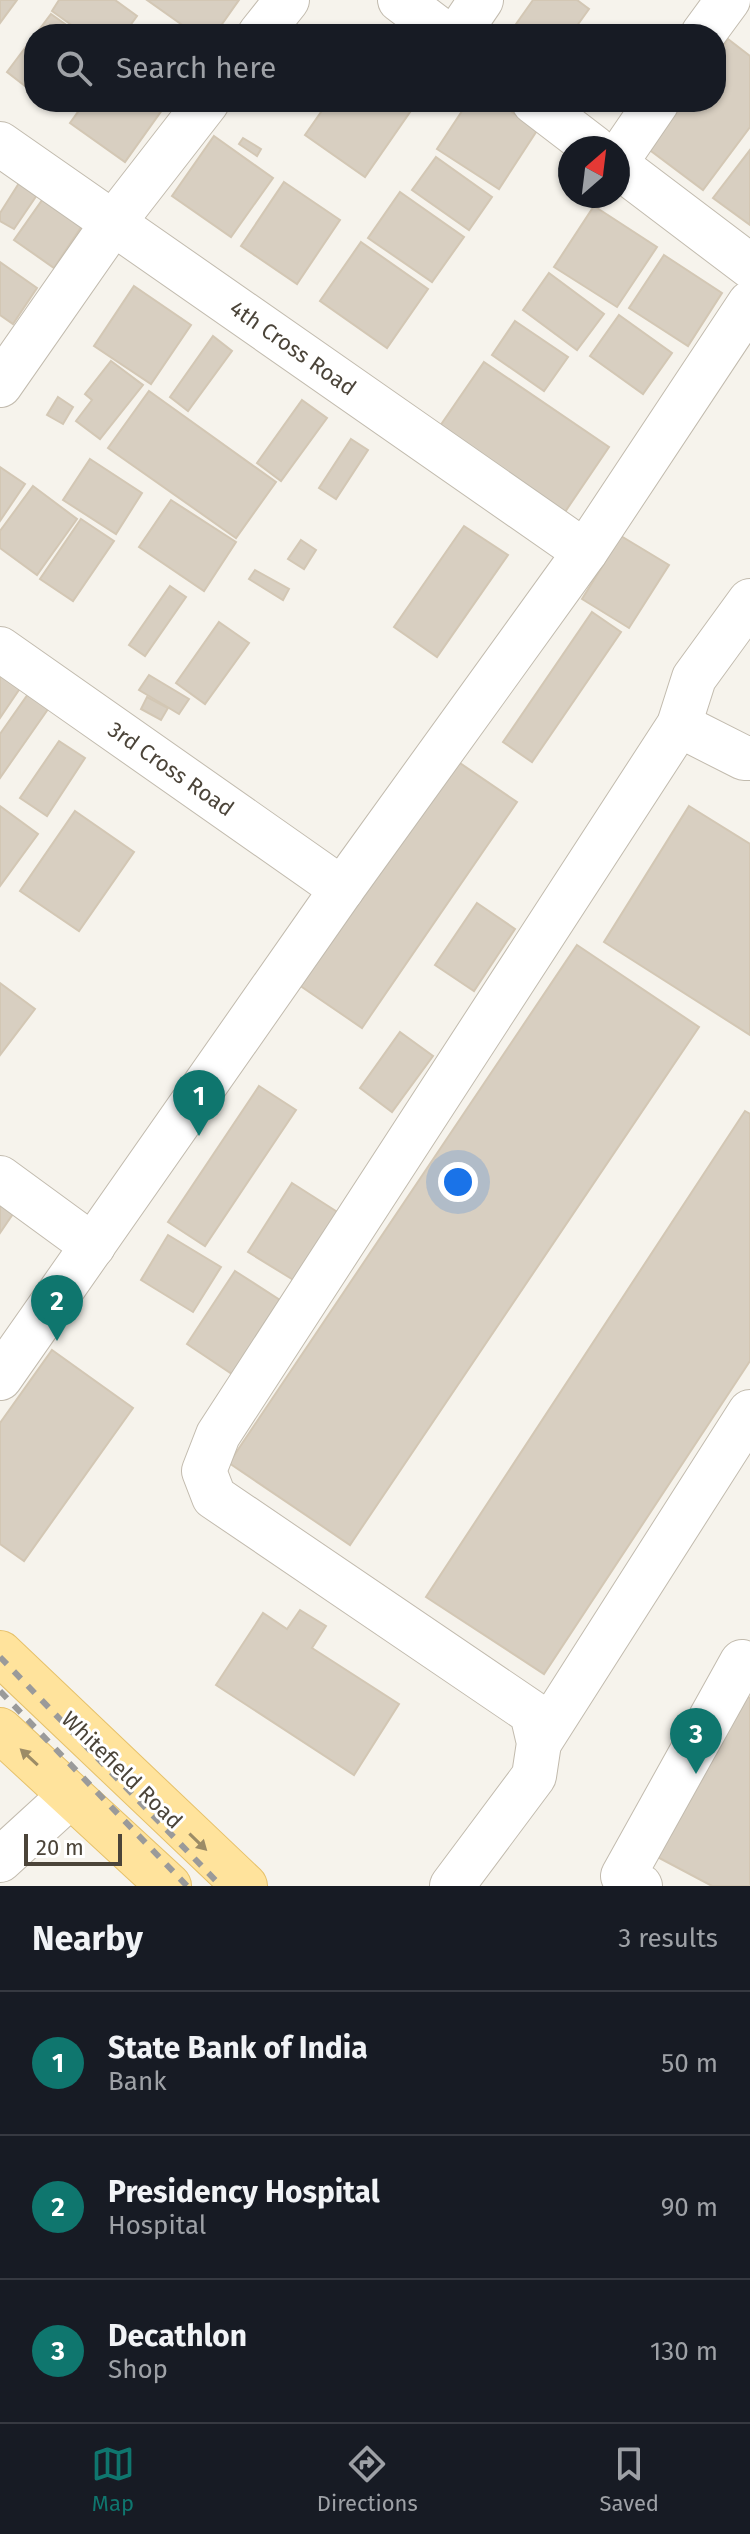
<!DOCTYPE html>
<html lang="en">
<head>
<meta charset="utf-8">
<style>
	:root { --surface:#171b24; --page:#20242c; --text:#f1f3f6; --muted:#9ea1a6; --line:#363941; --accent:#0f766e }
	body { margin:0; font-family:"Fira Sans",sans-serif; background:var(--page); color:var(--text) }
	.compass { position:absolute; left:558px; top:136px; width:72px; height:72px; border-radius:50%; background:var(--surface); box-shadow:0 2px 6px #0004; rotate:28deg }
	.scale { position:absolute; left:24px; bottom:20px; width:98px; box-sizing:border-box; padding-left:8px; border:4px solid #4b4439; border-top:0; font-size:22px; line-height:28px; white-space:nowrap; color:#4b4439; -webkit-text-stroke:6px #fff; paint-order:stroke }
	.you { position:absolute; left:458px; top:1182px; width:28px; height:28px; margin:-20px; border:6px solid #fff; border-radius:50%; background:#1a73e8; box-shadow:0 0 0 12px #1a73e833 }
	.badge { display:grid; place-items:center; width:52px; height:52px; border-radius:50%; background:var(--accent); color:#fff; font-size:26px; font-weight:700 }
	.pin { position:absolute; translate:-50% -66px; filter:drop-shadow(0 2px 4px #0008) }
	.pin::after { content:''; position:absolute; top:42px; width:28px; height:24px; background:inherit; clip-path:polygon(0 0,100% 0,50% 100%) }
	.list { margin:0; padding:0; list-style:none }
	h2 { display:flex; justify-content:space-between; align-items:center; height:104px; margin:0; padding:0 32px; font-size:34px }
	h2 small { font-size:26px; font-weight:400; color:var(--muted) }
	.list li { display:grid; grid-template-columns:52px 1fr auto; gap:24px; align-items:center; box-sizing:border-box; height:144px; padding:0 32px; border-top:2px solid var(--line) }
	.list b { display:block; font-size:30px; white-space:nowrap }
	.list p { margin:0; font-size:26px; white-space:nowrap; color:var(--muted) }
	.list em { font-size:26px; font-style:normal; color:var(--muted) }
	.icon { flex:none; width:44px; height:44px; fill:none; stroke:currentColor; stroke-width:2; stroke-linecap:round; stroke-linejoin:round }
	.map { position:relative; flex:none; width:750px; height:1886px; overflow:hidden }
	.search { position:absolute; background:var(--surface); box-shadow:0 2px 6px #0004; left:24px; right:24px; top:24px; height:88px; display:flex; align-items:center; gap:20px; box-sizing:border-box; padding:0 28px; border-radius:32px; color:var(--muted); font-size:30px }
	.sheet { height:536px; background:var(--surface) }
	nav { display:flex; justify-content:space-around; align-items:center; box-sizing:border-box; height:112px; border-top:2px solid var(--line); background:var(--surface); font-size:22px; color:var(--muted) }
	nav a { display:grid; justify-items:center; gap:4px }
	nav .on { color:var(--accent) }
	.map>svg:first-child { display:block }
	.building { fill:#d8cfc1; stroke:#d3c7b4; stroke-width:2 }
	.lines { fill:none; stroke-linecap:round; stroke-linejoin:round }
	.minor-casing { stroke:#c2bbae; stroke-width:46 }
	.major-casing { stroke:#e6c16a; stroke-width:46 }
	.minor { stroke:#fff; stroke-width:44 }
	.major { stroke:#ffe39c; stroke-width:44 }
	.rail { stroke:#9a9a9a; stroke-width:6; stroke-dasharray:10 10; stroke-linecap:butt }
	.oneway { fill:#9c8c66 }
	.labels { text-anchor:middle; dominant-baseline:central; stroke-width:6; stroke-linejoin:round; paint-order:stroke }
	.street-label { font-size:22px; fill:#4b4439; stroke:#fff }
</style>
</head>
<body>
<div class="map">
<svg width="750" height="1886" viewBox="0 0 750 1886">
	<rect width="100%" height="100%" fill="#f6f3ec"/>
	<g class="building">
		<polygon points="0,0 17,0 0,23"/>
		<polygon points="59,0 115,0 137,16 124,34 84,34 52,11"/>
		<polygon points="147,0 239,0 215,34 195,34"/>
		<polygon points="533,0 577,0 589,9 571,34 509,34"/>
		<polygon points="51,14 79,34 36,34"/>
		<polygon points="34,36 34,93 7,72"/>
		<polygon points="728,39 750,56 750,127 703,190 647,148 681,102 716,102 716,56"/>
		<polygon points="85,102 166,102 167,103 125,162 70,123"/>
		<polygon points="328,102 417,102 365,177 305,135"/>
		<polygon points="468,102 497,102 538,129 499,189 437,149"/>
		<polygon points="214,136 273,178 231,237 172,196"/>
		<polygon points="243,138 261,149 257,156 239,144"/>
		<polygon points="750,150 750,225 713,198"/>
		<polygon points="436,157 492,197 469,230 412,190"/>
		<polygon points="21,180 39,192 14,229 0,221 0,213"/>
		<polygon points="284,182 340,220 297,284 241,246"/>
		<polygon points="400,192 464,237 432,282 368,238"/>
		<polygon points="45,196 84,223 54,268 14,240"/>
		<polygon points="594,206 657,247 617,307 554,267"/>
		<polygon points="361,242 428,289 387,348 320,301"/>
		<polygon points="664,255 722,293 688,346 629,308"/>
		<polygon points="0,262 37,288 13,324 0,315"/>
		<polygon points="549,273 604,314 577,350 523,310"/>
		<polygon points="134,286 191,325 151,384 94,346"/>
		<polygon points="619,315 672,353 643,394 590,356"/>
		<polygon points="515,321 568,357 544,391 492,355"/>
		<polygon points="213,336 232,351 188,411 170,397"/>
		<polygon points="111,361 143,385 100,439 76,421 92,400 85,394"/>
		<polygon points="484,362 609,447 565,512 440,426"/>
		<polygon points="149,391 276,482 236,538 108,448"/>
		<polygon points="58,397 73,407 63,424 47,415"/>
		<polygon points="302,400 327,418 281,481 257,463"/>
		<polygon points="351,439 368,450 336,499 319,488"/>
		<polygon points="90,459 142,493 116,534 63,500"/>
		<polygon points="0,467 25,484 0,521"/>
		<polygon points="33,486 77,519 37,575 0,548 0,531"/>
		<polygon points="171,500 236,542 204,591 139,547"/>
		<polygon points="81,519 114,541 73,601 40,579"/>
		<polygon points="464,526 508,555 437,657 394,627"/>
		<polygon points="621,536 669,565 629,628 582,599"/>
		<polygon points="301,540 316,550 304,569 288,559"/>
		<polygon points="255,570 289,589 283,600 249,579"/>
		<polygon points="170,586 186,597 145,656 129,645"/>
		<polygon points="592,612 621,632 532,762 503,742"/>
		<polygon points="219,622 249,643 205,704 176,683"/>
		<polygon points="0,659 27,678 0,718"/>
		<polygon points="149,675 189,699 179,714 139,690"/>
		<polygon points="33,687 53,702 0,778 0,734"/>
		<polygon points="147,697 168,708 161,720 141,709"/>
		<polygon points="59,741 85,758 47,816 20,798"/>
		<polygon points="454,759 517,802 362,1028 299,985"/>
		<polygon points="0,806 38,834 0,886"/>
		<polygon points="689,806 750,844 750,1035 604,942"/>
		<polygon points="75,811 134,852 79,931 20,891"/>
		<polygon points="477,903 515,929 474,991 435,965"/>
		<polygon points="577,945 699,1027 350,1545 229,1463"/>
		<polygon points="0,983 35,1009 0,1055"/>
		<polygon points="400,1032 433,1056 392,1112 360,1088"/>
		<polygon points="259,1086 296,1110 205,1246 168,1222"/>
		<polygon points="745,1111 750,1114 750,1361 544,1674 426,1597"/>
		<polygon points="292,1183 339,1213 295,1281 248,1252"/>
		<polygon points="0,1196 17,1208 0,1233"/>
		<polygon points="168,1235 221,1267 193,1312 141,1280"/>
		<polygon points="235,1271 280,1300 232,1374 187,1344"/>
		<polygon points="52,1350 133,1408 24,1561 0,1544 0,1423"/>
		<polygon points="300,1610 326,1626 312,1648 399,1704 354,1775 216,1685 263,1613 287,1629"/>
		<polygon points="734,1689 750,1698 750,1886 712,1886 648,1852"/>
	</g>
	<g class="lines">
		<defs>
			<g id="minor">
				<polyline points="400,0 445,34"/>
				<polyline points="260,34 287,0"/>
				<polyline points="458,34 481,0"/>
				<polyline points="703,34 728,0"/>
				<polyline points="534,102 594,148"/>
				<polyline points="0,144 585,552"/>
				<polyline points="618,159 657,102"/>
				<polyline points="618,166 750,266"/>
				<polyline points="0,385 113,223 207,102"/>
				<polyline points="0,649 342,889"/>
				<polyline points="679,725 744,758 750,758"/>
				<polyline points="0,1178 93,1246"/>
				<polyline points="0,1378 342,889 585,552 750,303"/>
				<polyline points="539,1743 750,1412"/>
				<polyline points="0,1860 70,1796"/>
				<polyline points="452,1886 534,1776 539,1743 532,1713 214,1497 204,1471 218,1435 679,725 694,678 750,601"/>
				<polyline points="640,1886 623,1876 742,1662 750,1666"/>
			</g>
			<g id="major">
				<polyline points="0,1653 245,1886"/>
				<polyline points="0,1730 169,1886"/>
			</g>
		</defs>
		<use href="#minor" class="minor-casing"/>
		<use href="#major" class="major-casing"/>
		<use href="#minor" class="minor"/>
		<use href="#major" class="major"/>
		<g class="rail">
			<polyline points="0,1657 221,1886"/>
			<polyline points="0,1691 187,1886"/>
		</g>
	</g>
	<defs><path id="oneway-solid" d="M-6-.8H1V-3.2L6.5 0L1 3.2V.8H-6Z" transform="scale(2)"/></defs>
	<g class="oneway">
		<use href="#oneway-solid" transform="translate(29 1757) rotate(-137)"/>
		<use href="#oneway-solid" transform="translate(198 1842) rotate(44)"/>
	</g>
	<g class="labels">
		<g class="street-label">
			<text transform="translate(293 348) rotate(35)">4th Cross Road</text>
			<text transform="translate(171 769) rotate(35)">3rd Cross Road</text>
			<text transform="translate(122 1770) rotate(44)">Whitefield Road</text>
		</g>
	</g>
</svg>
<svg class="compass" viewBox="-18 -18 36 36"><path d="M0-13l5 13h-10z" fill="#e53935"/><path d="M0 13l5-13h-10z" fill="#9ea1a6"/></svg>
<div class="scale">20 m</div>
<div class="you"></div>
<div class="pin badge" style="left:199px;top:1136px">1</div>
<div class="pin badge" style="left:57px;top:1341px">2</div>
<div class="pin badge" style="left:696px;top:1774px">3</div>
<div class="search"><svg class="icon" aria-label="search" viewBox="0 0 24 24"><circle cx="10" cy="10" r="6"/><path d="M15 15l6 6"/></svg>Search here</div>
</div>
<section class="sheet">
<h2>Nearby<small>3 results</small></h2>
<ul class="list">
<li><span class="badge">1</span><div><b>State Bank of India</b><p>Bank</p></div><em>50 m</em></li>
<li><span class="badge">2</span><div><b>Presidency Hospital</b><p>Hospital</p></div><em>90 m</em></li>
<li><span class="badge">3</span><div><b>Decathlon</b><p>Shop</p></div><em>130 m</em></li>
</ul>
</section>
<nav>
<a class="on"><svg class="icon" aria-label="map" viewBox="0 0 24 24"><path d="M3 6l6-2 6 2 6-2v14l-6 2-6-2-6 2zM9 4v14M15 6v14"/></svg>Map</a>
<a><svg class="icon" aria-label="directions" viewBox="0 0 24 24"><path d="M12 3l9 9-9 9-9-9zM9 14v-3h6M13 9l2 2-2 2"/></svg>Directions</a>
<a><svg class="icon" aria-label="saved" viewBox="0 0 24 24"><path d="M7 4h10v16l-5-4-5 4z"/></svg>Saved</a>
</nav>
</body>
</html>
